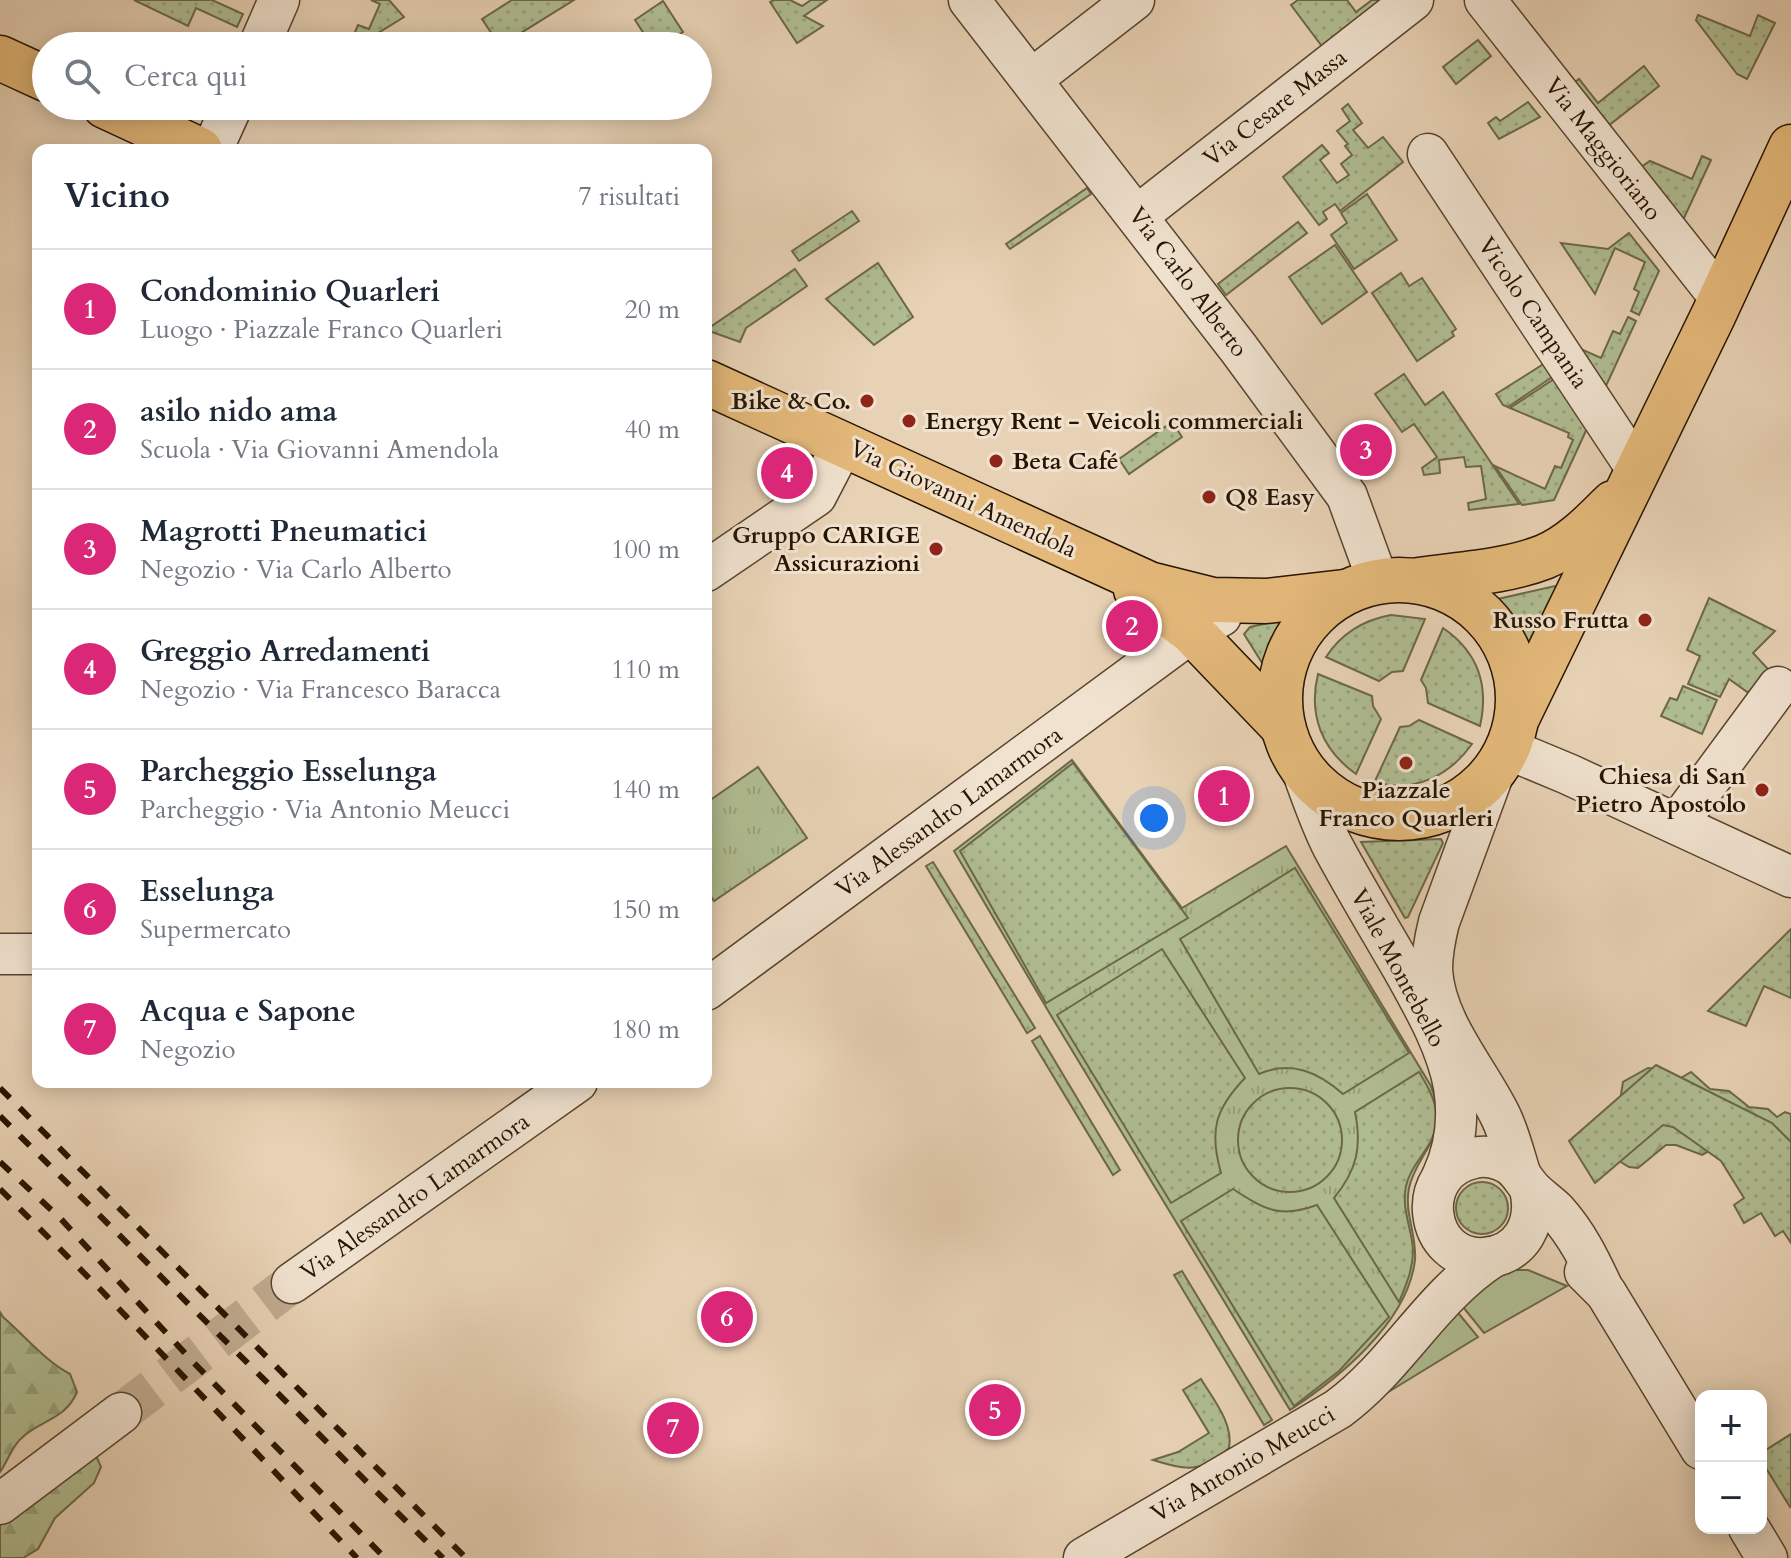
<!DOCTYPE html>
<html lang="it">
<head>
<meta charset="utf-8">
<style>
	:root { --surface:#fff; --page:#f6f6f7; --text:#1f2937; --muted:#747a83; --line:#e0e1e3; --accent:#db2777 }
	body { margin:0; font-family:Cardo,serif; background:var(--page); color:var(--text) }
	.controls { position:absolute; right:24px; bottom:24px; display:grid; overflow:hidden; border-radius:16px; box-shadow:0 4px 20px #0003 }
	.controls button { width:72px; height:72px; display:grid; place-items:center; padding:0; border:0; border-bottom:2px solid var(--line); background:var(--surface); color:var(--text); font:40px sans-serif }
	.you { position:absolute; left:1154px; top:818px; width:28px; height:28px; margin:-20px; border:6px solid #fff; border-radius:50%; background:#1a73e8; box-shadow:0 0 0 12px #1a73e833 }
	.badge { display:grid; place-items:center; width:52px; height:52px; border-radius:50%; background:var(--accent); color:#fff; font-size:26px; font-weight:700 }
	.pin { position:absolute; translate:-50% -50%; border:4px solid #fff; box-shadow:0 2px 8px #0006 }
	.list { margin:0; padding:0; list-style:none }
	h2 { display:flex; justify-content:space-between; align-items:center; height:104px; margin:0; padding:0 32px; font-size:34px }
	h2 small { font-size:26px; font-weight:400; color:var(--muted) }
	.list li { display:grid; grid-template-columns:52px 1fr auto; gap:24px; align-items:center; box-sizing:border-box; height:120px; padding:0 32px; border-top:2px solid var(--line) }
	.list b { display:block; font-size:30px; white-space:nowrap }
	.list p { margin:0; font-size:26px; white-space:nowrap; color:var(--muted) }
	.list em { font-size:26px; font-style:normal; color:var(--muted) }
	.icon { flex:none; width:44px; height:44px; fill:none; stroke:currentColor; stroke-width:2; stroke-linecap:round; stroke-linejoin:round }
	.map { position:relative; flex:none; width:1791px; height:1558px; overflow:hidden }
	.search { position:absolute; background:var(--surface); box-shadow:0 4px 20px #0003; left:32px; top:32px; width:680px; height:88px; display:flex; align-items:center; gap:20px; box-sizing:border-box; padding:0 28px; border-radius:44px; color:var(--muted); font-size:30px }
	.panel { position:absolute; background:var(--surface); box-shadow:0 4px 20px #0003; left:32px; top:144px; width:680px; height:944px; border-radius:16px }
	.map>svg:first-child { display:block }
	.grass { fill:#b0bd92; stroke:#6c6849; stroke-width:2 }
	.forest { fill:url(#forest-firs); stroke:#6c6849; stroke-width:2 }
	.park { fill:url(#park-tufts); stroke:#6c6849; stroke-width:2 }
	.garden { fill:url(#garden-dots); stroke:#6c6849; stroke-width:2 }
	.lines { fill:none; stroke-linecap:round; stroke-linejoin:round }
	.minor-tunnel { stroke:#c1ac91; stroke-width:40; stroke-dasharray:40 20; stroke-linecap:butt }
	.minor-casing { stroke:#57442d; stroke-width:43 }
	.major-casing { stroke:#271400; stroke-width:47 }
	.minor { stroke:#f0e2cf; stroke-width:40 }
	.major { stroke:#e4b97a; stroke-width:44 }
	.rail { stroke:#271400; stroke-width:6; stroke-dasharray:14 14; stroke-linecap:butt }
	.poi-dot { fill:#8f2418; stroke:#f0e2cf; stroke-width:3 }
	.labels { text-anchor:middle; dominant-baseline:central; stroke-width:6; stroke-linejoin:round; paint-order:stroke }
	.street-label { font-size:24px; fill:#271400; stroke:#f0e2cf }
	.poi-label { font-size:24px; font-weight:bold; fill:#271400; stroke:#f0e2cf; text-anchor:end }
</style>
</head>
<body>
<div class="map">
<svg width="1791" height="1558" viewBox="0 0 1791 1558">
	<defs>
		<pattern id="forest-firs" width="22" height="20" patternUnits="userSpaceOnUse" patternTransform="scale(2)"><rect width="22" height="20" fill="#b0bd92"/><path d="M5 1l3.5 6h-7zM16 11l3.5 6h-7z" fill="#97a27c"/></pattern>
		<pattern id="park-tufts" width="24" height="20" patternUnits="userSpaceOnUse" patternTransform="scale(2)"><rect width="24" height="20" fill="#b0bd92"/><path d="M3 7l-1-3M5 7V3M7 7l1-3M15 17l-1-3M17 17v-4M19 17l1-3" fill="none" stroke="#97a27c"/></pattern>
		<pattern id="garden-dots" width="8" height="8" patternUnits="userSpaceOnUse" patternTransform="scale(2)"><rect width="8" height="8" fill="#b0bd92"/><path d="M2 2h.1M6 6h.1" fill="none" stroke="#97a27c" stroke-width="1.8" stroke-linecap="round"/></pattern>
	</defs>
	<rect width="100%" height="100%" fill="#e8d2b5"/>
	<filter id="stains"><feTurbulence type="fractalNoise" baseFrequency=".0025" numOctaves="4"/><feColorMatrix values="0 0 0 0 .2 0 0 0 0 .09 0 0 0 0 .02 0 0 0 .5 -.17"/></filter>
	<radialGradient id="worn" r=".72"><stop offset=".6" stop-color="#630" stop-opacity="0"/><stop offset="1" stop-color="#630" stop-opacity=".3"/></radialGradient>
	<g class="grass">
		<polygon points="1513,1270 1528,1270 1567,1286 1484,1333 1455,1297"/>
		<polygon points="1450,1303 1478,1337 1372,1402"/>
	</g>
	<g class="forest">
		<polygon points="1648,1068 1662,1070 1679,1079 1691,1072 1710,1089 1729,1091 1749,1107 1768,1109 1777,1117 1785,1112 1791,1114 1791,1227 1726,1142 1702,1155 1676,1145 1666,1145 1638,1168 1629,1167 1611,1156 1623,1082"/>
		<path d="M 0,1312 L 3,1317 C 25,1336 45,1361 70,1374 L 77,1392 C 66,1418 45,1419 25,1435 C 12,1445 9,1459 0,1472 Z"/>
		<polygon points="94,1451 101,1467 94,1483 55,1518 38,1549 23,1558 0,1558 0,1522"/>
	</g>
	<g class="park">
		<path d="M 1072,760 L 1182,908 L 1286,846 L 1431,1086 C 1433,1094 1438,1102 1438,1110 C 1441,1141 1415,1159 1409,1188 C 1404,1213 1417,1235 1415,1260 C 1408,1322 1339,1378 1290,1410 L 1050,1014 L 954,851 Z"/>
		<polygon points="758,767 807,838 714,901 706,889 706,803"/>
	</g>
	<g class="garden">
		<polygon points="134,0 212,0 243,14 237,27 196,8 188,26"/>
		<polygon points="371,0 389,0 404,17 357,46 349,46 358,25 369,29 380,4"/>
		<polygon points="512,0 574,0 500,46 482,19"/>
		<polygon points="774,0 790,0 802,6 811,0 827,0 804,16 823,26 797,43 770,2"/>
		<polygon points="1298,0 1347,0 1356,12 1372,0 1389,0 1327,53 1291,5"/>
		<polygon points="663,1 683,32 661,46 652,46 635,20"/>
		<polygon points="1698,15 1750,36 1758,15 1775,23 1747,79 1737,74 1696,20"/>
		<polygon points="1478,40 1491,56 1456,84 1443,67"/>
		<polygon points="1644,66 1659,86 1608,126 1574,83 1579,79 1598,103"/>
		<polygon points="1528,102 1540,117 1499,139 1488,123 1496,117 1500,121"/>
		<polygon points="1348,104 1362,123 1353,130 1368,148 1383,137 1403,162 1340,211 1335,204 1323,212 1327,219 1319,225 1283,177 1322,145 1329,153 1320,160 1337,183 1349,175 1341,164 1352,155 1345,146 1348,144 1337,131 1350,121 1342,109"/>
		<polygon points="1702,156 1711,160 1683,220 1641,167 1650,161 1692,179"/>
		<polygon points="1087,188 1091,194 1010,249 1006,244"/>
		<polygon points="1367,194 1397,240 1354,269 1331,235 1347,223 1341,213"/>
		<polygon points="852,211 859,221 799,261 792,251"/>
		<polygon points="1298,222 1307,233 1226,295 1218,284"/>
		<polygon points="1629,233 1659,271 1639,315 1631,311 1639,292 1634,289 1645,262 1615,248 1595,294 1561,243 1608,249"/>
		<polygon points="1335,245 1367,292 1322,324 1289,277"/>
		<polygon points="878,263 913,317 874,345 826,299"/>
		<polygon points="795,269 807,286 746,328 740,342 706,330"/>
		<polygon points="1401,273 1409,286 1422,278 1456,329 1452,332 1454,336 1417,361 1372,293"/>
		<polygon points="1628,317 1636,321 1605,388 1574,346 1601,358 1613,331 1620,334"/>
		<polygon points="1550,360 1558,373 1508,407 1503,405 1496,394"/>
		<polygon points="1404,374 1425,405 1443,392 1519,504 1469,510 1468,503 1486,499 1481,466 1466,467 1464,457 1439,460 1440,473 1424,475 1422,468 1437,457 1414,424 1402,432 1375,394"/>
		<polygon points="1560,375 1590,422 1554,500 1522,505 1495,466 1545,489 1555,466 1561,468 1573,440 1568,437 1569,433 1510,408"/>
		<polygon points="1172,422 1182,437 1129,474 1119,459"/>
		<polygon points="1555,586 1558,588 1531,645 1498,599"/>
		<polygon points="1709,598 1775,631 1753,653 1768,669 1750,694 1729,679 1720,697 1688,684 1700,656 1687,650"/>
		<path d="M 1391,615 L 1425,619 L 1403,671 L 1392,672 L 1379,681 L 1326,657 C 1341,634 1363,620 1391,615 Z"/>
		<polygon points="1278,621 1282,622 1288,630 1272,663 1264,666 1244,634 1250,627"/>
		<path d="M 1443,628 C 1478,652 1489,686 1480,726 L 1428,703 L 1426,688 L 1421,680 Z"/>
		<path d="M 1318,674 L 1372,696 L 1373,706 L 1381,719 L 1356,774 C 1322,750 1308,715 1318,674 Z"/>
		<polygon points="1683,686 1717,700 1702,734 1661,716 1670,698 1677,700"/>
		<path d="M 1419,720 L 1472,744 C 1449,776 1416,792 1377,783 L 1375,781 L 1400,727 L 1409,726 Z"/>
		<polygon points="1073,763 1188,918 1046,1003 960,851"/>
		<polygon points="1441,839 1443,843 1408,917 1405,918 1361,842"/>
		<polygon points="933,862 1035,1028 1027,1033 926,866"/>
		<path d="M 1295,868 L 1409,1053 L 1343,1094 C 1318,1072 1291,1060 1259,1074 L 1180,939 Z"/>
		<polygon points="1791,929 1791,998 1764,986 1746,1026 1708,1011"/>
		<path d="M 1162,949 L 1245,1078 C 1215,1109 1209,1131 1221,1173 L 1171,1203 L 1057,1015 Z"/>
		<polygon points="1040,1036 1120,1170 1113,1175 1032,1041"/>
		<polygon points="1656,1065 1772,1123 1791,1142 1791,1243 1783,1231 1775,1236 1761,1213 1744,1223 1734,1205 1744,1198 1721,1161 1673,1127 1663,1125 1595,1183 1569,1141"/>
		<path d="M 1419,1072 C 1429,1088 1439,1106 1436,1125 C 1433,1148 1411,1163 1406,1186 C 1402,1207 1409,1222 1412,1241 C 1416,1262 1407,1283 1399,1302 L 1334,1198 C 1357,1170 1362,1147 1355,1112 Z"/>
		<circle cx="1290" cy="1140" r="52"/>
		<circle cx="1482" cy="1208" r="26"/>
		<path d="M 1233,1189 C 1264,1209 1279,1219 1317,1205 L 1389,1317 L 1339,1371 L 1294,1406 L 1181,1221 Z"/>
		<polygon points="1182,1271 1272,1420 1264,1425 1174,1275"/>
		<path d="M 1201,1379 C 1213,1399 1234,1424 1229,1448 C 1201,1474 1186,1470 1153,1460 L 1178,1452 L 1209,1433 L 1183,1390 Z"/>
		<polygon points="1791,1434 1791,1506 1790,1507 1761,1460 1761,1453"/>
	</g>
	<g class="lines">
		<polyline class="minor-tunnel" points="121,1413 292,1283"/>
		<defs>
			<g id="minor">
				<polyline points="969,0 1239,349 1347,496 1378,581"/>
				<polyline points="1485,0 1721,299"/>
				<polyline points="259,46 279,0"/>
				<polyline points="1032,79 1134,0"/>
				<polyline points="212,150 232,106"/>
				<polyline points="1428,154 1638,471"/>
				<polyline points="1137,216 1413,0"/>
				<polyline points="706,571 816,496 843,444"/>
				<polyline points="1508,749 1568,774 1791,877"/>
				<path d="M 1301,767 C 1311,794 1320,822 1333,847 C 1355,888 1380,929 1403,969 C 1423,1005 1447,1046 1454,1087 C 1459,1118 1455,1149 1442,1177"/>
				<path d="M 1494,772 L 1439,922 C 1435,938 1432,954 1432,970 C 1435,1023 1478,1070 1500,1115 C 1509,1133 1514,1154 1520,1173"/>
				<polyline points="1677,824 1778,687"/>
				<polyline points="0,954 38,954"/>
				<polyline points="706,990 1192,632 1221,616"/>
				<path d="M 1530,1189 C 1538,1223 1522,1255 1484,1258 C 1424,1262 1412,1170 1474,1158 C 1485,1155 1499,1158 1509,1164 C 1520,1171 1524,1182 1533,1191 C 1540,1198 1549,1204 1556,1211 C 1577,1234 1590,1261 1603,1289"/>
				<polyline points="1585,1272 1606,1293 1701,1449"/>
				<polyline points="292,1283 577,1082"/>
				<polyline points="0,1504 121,1413"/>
				<polyline points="1749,1528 1767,1558"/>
				<path d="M 1084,1558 L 1338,1409 C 1397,1366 1431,1297 1493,1257"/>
			</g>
			<g id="major">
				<polyline points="0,58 46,79"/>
				<polyline points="105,106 200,150"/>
				<polyline points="706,382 1149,584 1213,600 1266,601 1344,592"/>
				<circle cx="1399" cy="699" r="119"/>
				<path d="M 1419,580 C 1460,574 1505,572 1544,557 C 1571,546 1593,523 1613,503"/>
				<polyline points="1136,590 1192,632 1283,727"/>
				<polyline points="1518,716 1713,316 1791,147"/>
			</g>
		</defs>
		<use href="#minor" class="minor-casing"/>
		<use href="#major" class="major-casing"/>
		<use href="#minor" class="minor"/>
		<use href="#major" class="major"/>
		<g class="rail">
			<polyline points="0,1088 466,1558"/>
			<polyline points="0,1116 443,1558"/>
			<polyline points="0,1162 61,1219 194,1363 385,1558"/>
			<polyline points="0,1189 99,1288 357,1558"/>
		</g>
	</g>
	<g class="poi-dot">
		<circle cx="867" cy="401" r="8"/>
		<circle cx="909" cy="421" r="8"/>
		<circle cx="996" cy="461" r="8"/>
		<circle cx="1209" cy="497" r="8"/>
		<circle cx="936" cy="549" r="8"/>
		<circle cx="1645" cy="620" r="8"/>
		<circle cx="1406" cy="763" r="8"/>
		<circle cx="1762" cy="790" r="8"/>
	</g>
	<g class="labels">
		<g class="street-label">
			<text transform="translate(1275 108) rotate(-38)">Via Cesare Massa</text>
			<text transform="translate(1603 149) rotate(52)">Via Maggioriano</text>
			<text transform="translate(1188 282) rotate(53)">Via Carlo Alberto</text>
			<text transform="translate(1533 313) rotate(56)">Vicolo Campania</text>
			<text transform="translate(963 499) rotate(25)">Via Giovanni Amendola</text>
			<text transform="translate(949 812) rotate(-36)">Via Alessandro Lamarmora</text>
			<text transform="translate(1398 968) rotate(62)">Viale Montebello</text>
			<text transform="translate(415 1197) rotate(-35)">Via Alessandro Lamarmora</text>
			<text transform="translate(1243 1464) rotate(-30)">Via Antonio Meucci</text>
		</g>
		<g class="poi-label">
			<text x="851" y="401">Bike &amp; Co.</text>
			<text x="925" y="421" text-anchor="start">Energy Rent - Veicoli commerciali</text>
			<text x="1012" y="461" text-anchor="start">Beta Café</text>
			<text x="1225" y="497" text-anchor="start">Q8 Easy</text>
			<text x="920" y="535">Gruppo CARIGE<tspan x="920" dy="28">Assicurazioni</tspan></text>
			<text x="1629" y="620">Russo Frutta</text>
			<text x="1746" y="776">Chiesa di San<tspan x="1746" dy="28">Pietro Apostolo</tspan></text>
			<text x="1406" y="790" text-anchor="middle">Piazzale<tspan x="1406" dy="28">Franco Quarleri</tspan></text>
		</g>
	</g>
	<rect width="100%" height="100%" filter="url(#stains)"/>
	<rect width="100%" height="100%" fill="url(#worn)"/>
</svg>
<div class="controls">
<button>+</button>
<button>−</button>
</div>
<div class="you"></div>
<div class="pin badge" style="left:1224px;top:796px">1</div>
<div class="pin badge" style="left:1132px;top:626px">2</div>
<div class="pin badge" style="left:1366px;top:450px">3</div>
<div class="pin badge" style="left:787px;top:473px">4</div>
<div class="pin badge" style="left:995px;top:1410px">5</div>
<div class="pin badge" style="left:727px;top:1317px">6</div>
<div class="pin badge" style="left:673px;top:1428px">7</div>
<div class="search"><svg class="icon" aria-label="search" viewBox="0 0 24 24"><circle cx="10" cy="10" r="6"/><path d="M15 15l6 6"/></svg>Cerca qui</div>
<section class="panel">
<h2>Vicino<small>7 risultati</small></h2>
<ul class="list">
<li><span class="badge">1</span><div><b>Condominio Quarleri</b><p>Luogo · Piazzale Franco Quarleri</p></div><em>20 m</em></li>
<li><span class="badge">2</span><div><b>asilo nido ama</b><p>Scuola · Via Giovanni Amendola</p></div><em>40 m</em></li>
<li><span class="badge">3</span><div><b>Magrotti Pneumatici</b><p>Negozio · Via Carlo Alberto</p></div><em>100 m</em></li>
<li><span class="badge">4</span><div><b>Greggio Arredamenti</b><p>Negozio · Via Francesco Baracca</p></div><em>110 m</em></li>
<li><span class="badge">5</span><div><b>Parcheggio Esselunga</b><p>Parcheggio · Via Antonio Meucci</p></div><em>140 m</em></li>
<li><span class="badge">6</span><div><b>Esselunga</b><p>Supermercato</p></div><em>150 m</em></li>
<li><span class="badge">7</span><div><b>Acqua e Sapone</b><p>Negozio</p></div><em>180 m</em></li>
</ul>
</section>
</div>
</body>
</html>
